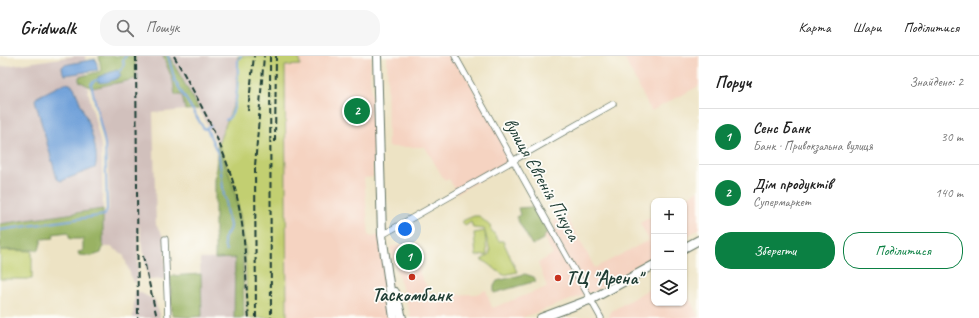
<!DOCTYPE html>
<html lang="uk">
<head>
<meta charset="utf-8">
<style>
	:root { --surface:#fff; --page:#f6f6f6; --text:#222; --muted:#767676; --line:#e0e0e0; --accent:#0b8043 }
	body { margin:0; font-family:Caveat,sans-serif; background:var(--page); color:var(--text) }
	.controls { position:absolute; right:12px; bottom:12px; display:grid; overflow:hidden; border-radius:8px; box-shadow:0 1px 3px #0004 }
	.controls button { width:36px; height:36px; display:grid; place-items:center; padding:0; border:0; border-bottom:1px solid var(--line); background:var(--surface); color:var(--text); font:20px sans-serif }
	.you { position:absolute; left:405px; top:173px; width:14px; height:14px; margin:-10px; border:3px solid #fff; border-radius:50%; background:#1a73e8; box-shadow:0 0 0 6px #1a73e833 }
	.badge { display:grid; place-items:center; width:26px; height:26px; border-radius:50%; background:var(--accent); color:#fff; font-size:13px; font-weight:700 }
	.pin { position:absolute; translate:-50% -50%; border:2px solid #fff; box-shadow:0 1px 4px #0006 }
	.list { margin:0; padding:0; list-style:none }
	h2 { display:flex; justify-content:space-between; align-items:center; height:52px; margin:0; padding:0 16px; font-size:17px }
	h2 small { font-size:13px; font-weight:400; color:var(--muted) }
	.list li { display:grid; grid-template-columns:26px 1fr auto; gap:12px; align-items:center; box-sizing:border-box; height:56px; padding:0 16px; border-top:1px solid var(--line) }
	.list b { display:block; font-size:15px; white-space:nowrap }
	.list p { margin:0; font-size:13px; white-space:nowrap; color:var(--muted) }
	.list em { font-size:13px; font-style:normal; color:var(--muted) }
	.actions { display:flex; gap:8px; padding:12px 16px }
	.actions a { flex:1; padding:9px 0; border:1px solid var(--accent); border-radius:16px; text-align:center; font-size:14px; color:var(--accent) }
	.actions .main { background:var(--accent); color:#fff }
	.icon { flex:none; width:22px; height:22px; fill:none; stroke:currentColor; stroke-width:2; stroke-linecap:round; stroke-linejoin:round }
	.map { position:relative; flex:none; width:699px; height:262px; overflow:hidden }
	header { display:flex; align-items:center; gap:24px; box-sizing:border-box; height:56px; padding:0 20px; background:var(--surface); border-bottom:1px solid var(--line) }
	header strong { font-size:19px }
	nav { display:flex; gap:22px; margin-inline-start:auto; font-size:14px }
	.search { width:280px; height:36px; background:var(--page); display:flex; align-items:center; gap:10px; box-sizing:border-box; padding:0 14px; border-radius:16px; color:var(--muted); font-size:15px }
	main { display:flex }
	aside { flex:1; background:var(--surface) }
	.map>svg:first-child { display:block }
	.built { fill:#f5d3c1 }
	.industrial { fill:#d1c0bc }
	.green { fill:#c2cf71; stroke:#708652 }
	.forest { fill:#99b263; stroke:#5c784c }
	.water { fill:#6fa0d9; stroke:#476e86 }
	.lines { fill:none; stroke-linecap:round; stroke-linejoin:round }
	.stream { stroke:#6fa0d9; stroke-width:2 }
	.street-casing { stroke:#677766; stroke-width:7 }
	.secondary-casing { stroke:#677766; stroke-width:10 }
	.street { stroke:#fff; stroke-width:5.5 }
	.secondary { stroke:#fff; stroke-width:8 }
	.rail { stroke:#1f3d34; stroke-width:2; stroke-dasharray:6 3; stroke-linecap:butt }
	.poi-dot { fill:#c8321e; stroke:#fdfcf7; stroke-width:1.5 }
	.labels { text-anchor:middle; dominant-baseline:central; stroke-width:3.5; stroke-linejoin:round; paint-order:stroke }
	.street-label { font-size:19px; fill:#1f3d34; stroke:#fdfcf7 }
	.poi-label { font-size:19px; font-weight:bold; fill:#1f3d34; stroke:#fdfcf7; text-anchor:start }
</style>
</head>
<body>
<header>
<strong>Gridwalk</strong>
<div class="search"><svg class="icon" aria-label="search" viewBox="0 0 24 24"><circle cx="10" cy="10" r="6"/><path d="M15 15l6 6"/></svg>Пошук</div>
<nav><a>Карта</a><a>Шари</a><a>Поділитися</a></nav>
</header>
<main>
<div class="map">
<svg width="699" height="262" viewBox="0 0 699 262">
	<rect width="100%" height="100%" fill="#fdfcf7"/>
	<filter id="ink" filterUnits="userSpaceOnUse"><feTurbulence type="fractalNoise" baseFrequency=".025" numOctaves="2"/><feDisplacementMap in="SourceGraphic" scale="8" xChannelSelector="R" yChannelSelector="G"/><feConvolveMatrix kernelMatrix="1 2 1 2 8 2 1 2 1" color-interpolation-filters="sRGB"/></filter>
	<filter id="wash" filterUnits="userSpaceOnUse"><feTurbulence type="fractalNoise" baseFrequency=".012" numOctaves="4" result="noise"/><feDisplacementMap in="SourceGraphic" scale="16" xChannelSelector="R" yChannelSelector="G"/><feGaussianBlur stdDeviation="0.9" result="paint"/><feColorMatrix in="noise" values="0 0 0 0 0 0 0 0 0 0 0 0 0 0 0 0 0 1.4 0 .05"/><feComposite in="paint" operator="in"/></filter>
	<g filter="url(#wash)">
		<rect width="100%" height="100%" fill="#ede3c4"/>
		<g class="built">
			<polygon points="299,0 374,0 371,2 370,18 373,67 373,121 364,122 369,180 383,179 397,262 287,262 285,10 300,9"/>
			<polygon points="387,0 455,0 514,105 457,137 449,123 445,125 425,91 388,91"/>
			<polygon points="623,0 699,0 699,30 651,55"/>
			<polygon points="699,134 699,173 684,182 684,145 679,145"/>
			<polygon points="566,159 595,212 649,184 640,167 654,159 654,199 595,235 521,262 411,262 390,191 415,187 420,218 432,239 476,238 486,234 492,252 547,231 538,207 553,198 543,180 556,173 553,166"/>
			<polygon points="654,230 654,247 684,247 684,232 699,262 609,262 610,256"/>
		</g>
		<g class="industrial">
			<polygon points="75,0 85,0 88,35 101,89 103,153 0,168 0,11"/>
			<polygon points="136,0 163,0 173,25 175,39 184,38 185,54 153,57 156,169 165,183 166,223 148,224 139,168 138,214 136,227 133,226 123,198 111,191 103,191 103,160 106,160 109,153 108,109 106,88 92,32 136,23"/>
			<polygon points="170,0 238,0 236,42 218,88"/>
			<polygon points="235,202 234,262 197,262 202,260 200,203"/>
			<polygon points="135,234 155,244 160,262 133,262"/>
		</g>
		<g class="green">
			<path d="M 238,0 L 299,0 L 300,9 L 285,10 L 287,262 L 247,262 C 246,196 244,150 218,88 L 236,42 Z"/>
			<path d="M 474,160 L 479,160 L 491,171 L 490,172 L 499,185 L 503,185 L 517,216 L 504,219 C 495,215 491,207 481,204 L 489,199 L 490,195 L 485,176 L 487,199 L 476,200 L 474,177 L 485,175 L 484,173 L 473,172 L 471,166 L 465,170 L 462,165 Z"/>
			<polygon points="0,194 32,195 32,223 0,223"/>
		</g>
		<g class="forest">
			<polygon points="99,0 135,0 136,23 92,32 79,25 79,21 101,15"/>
			<polygon points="163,0 169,0 199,53 185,54 182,39 175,39 173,25"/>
			<path d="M 218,88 C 234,126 241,158 246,199 L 243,199 L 244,262 L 234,262 L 235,202 L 215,203 L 215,124 Z"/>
			<polygon points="532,151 545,170 547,176 543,183 532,189 516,161 520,159 518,152"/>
			<polygon points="103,153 103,191 101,197 92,200 79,199 78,196 83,195 83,183 70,183 68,176 53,178 54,182 42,183 39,194 0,194 0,168"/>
			<path d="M 201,218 L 202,260 C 189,262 186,261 172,260 L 170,220 Z"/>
			<polygon points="525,218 534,221 536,225 494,237 494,230 497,225"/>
		</g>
		<g class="water">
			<polygon points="96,3 98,14 65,19 63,17 62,11 64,9"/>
			<path d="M 117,14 L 121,19 C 117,24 104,28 98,26 L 98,21 Z"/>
			<path d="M 65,27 L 70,28 L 74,31 C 81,51 102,93 95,112 L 61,125 L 57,123 L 35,44 L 37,41 Z"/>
		</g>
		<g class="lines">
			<g class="stream">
				<polyline points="168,0 175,25 204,73 211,70"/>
				<path d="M 118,16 C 122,13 125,10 123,4 L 126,0"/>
				<path d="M 226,64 C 239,58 238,17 238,4 L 241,0"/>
				<path d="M 207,73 L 219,100 L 224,140 L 226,145 C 224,154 229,161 230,170 C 230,176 224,179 224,185 C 224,188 225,192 226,195"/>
				<polyline points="0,174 105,159 107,153 105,88 91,28 94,25 101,23"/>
			</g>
		</g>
	</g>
	<g filter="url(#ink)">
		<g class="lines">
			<defs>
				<g id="street">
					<polyline points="455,0 601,262"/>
					<polyline points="382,179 613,48"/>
					<polyline points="165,183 168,262"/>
				</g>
				<g id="secondary">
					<polyline points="377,0 382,179 394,262"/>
					<polyline points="684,192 699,184"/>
					<polyline points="395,236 402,262"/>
					<polyline points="541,262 592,243 654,209"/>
				</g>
			</defs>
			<use href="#street" class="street-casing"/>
			<use href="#secondary" class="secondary-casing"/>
			<use href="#street" class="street"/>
			<use href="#secondary" class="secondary"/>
			<g class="rail">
				<polyline points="136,0 138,262"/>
				<path d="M 174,0 C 203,52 232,102 241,162 C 247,195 245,229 249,262"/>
				<polyline points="270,0 271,262"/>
				<polyline points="248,55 254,0"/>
				<polyline points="275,86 276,0"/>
				<polyline points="143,200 157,262"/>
				<polyline points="256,262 255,110 264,0"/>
			</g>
		</g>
	</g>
	<g class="poi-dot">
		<circle cx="412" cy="221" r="4"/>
		<circle cx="558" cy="222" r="4"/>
	</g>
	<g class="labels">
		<g class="street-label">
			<text transform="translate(542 123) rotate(61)">вулиця Євгенія Пікуса</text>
		</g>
		<g class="poi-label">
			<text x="566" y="222">ТЦ "Арена"</text>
			<text x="412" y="239" text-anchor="middle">Таскомбанк</text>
		</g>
	</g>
</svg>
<div class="controls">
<button>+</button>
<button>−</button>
<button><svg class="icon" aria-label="layers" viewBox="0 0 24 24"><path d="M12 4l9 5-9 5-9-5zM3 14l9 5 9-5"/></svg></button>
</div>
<div class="you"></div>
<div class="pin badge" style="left:409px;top:201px">1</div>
<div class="pin badge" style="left:357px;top:55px">2</div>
</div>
<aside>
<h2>Поруч<small>Знайдено: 2</small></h2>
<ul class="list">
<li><span class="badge">1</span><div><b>Сенс Банк</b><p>Банк · Привокзальна вулиця</p></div><em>30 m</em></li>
<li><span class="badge">2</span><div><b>Дім продуктів</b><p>Супермаркет</p></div><em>140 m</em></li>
</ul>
<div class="actions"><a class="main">Зберегти</a><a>Поділитися</a></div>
</aside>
</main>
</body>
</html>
